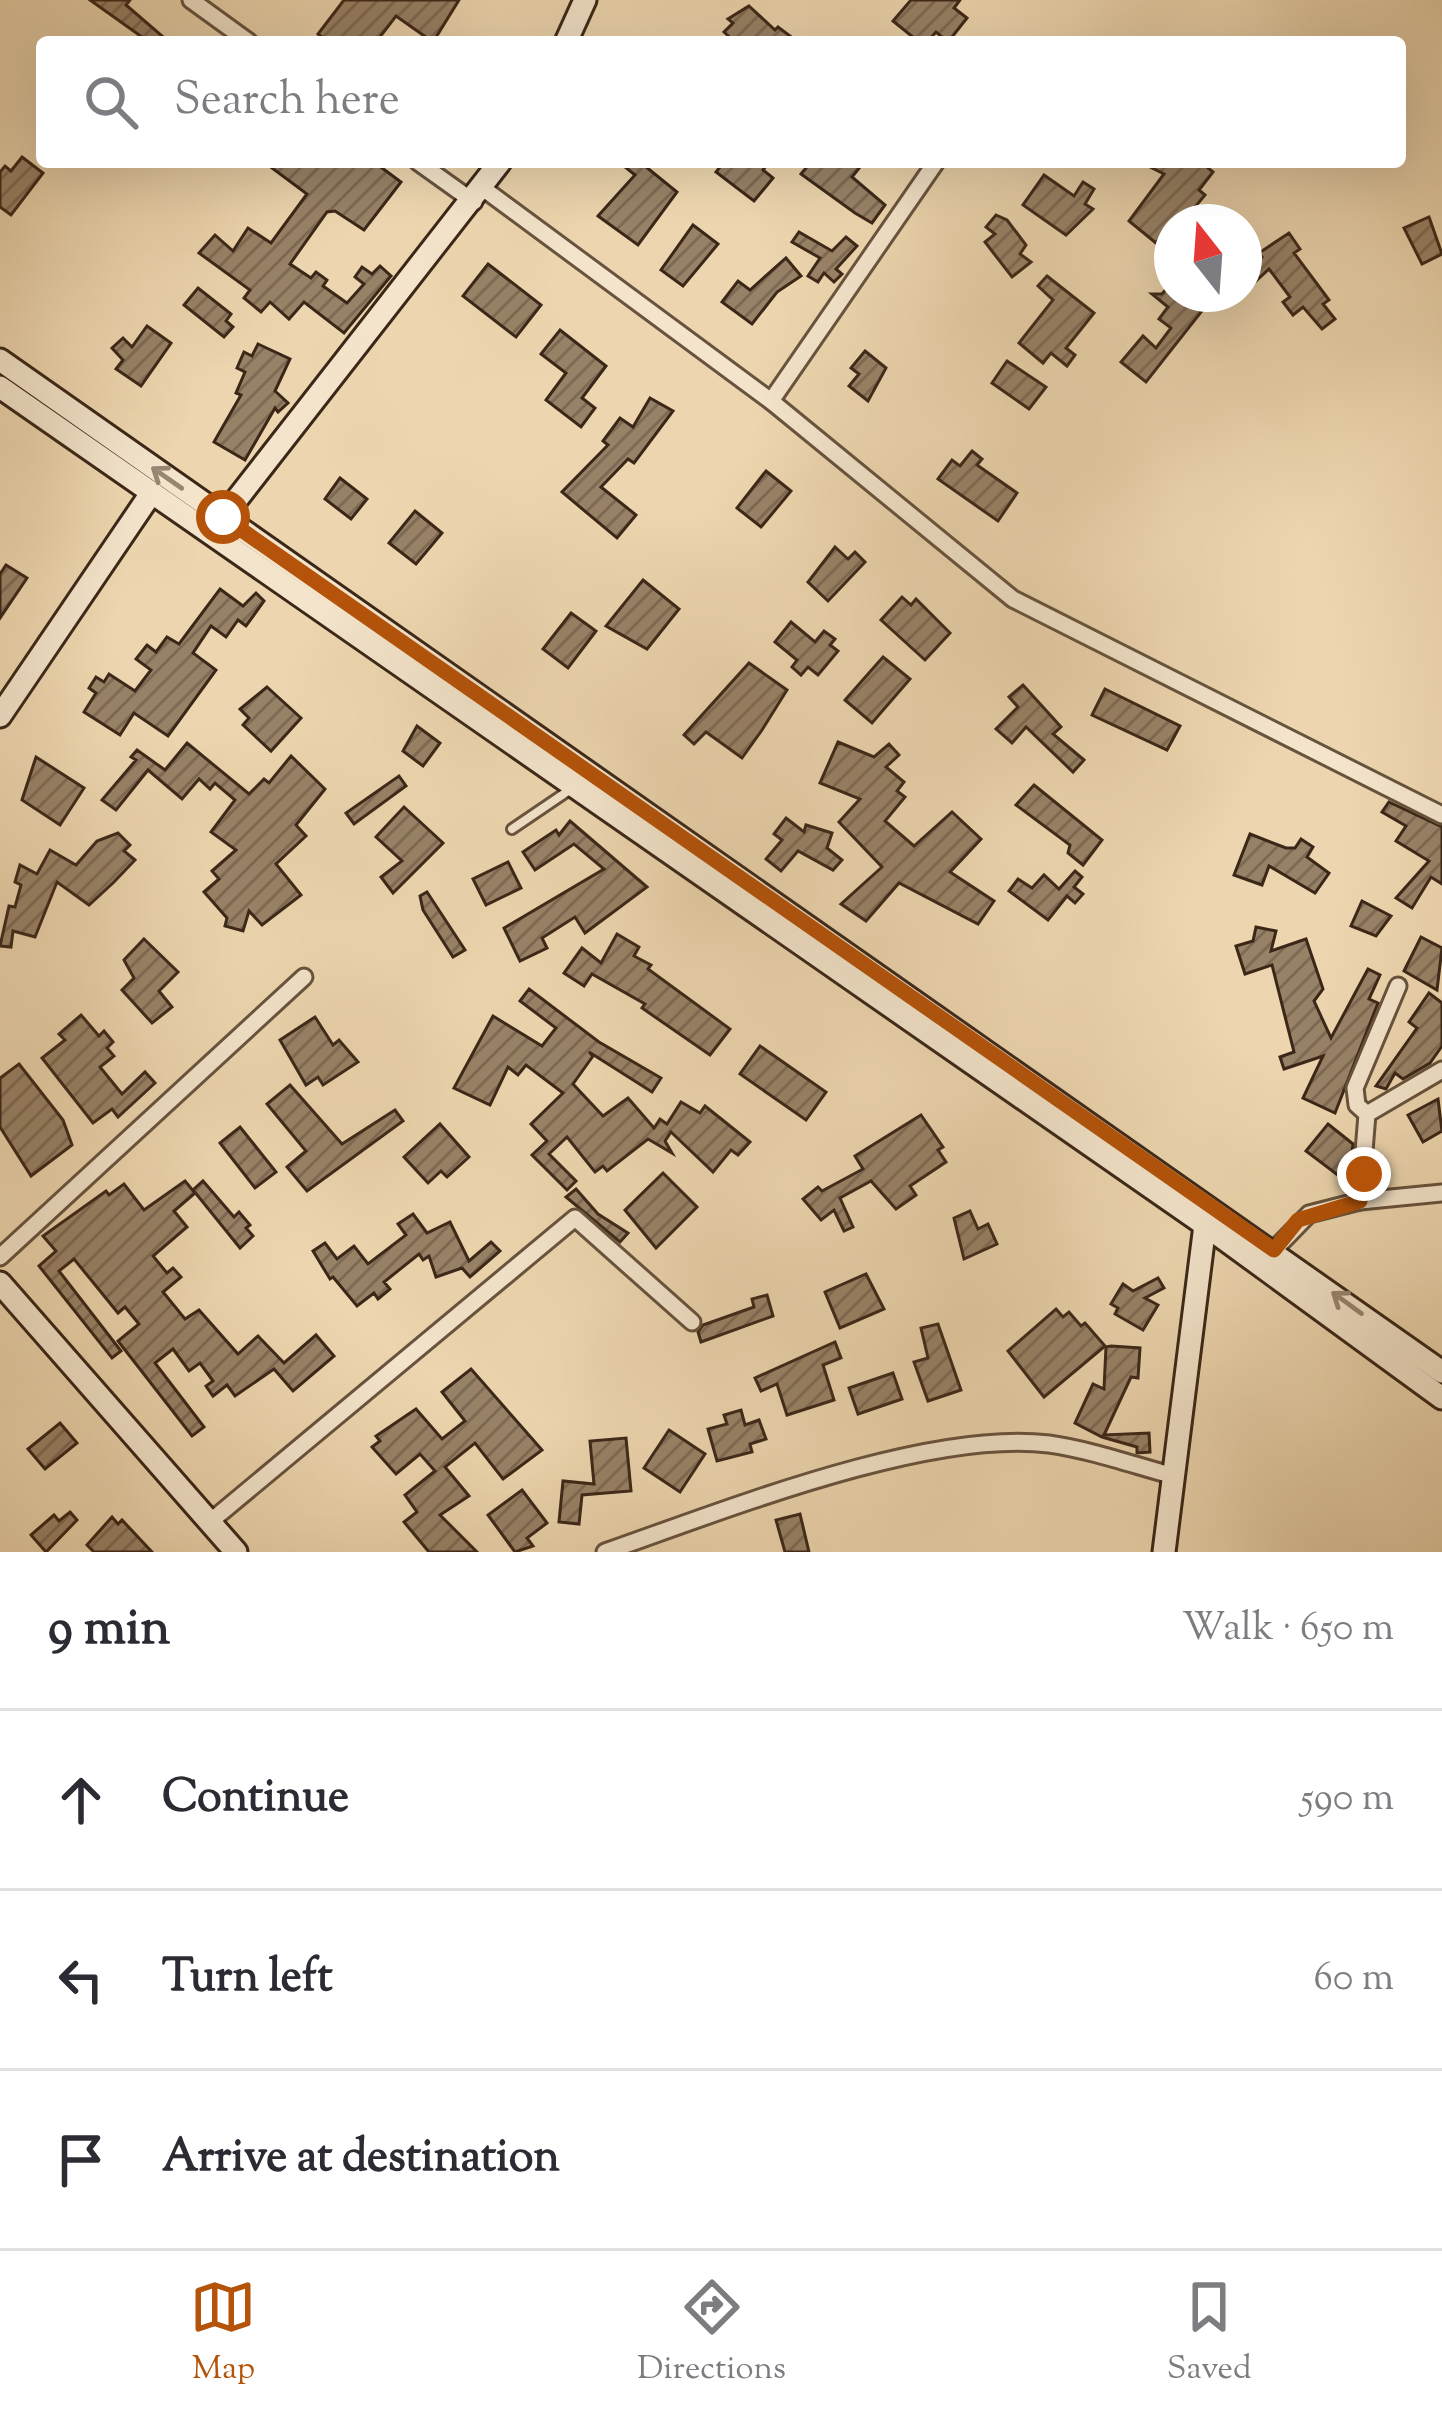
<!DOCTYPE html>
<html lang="en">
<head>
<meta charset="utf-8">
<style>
	:root { --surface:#fff; --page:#f7f7f7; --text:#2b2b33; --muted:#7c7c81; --line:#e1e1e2; --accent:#b45309 }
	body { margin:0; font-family:"Sorts Mill Goudy",serif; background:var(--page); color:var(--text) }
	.compass { position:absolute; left:1154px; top:204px; width:108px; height:108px; border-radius:50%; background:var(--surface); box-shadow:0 12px 48px #0002; rotate:343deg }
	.stop { position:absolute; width:36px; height:36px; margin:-27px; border:9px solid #b45309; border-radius:50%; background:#fff }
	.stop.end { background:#b45309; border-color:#fff; box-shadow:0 3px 12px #0008 }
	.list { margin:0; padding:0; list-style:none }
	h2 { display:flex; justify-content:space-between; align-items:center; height:156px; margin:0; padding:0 48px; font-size:51px }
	h2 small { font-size:39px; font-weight:400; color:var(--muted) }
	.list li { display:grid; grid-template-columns:78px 1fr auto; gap:36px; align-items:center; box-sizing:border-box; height:180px; padding:0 48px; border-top:3px solid var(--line) }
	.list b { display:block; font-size:45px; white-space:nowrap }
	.list em { font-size:39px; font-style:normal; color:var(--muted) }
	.icon { flex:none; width:66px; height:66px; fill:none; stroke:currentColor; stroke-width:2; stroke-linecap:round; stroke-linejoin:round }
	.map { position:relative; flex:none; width:1442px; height:1552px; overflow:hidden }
	.search { position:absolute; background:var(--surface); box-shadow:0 12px 48px #0002; left:36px; right:36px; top:36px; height:132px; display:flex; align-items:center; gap:30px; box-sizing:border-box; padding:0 42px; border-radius:12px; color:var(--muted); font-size:45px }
	.sheet { height:696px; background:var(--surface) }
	nav { display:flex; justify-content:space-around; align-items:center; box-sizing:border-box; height:168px; border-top:3px solid var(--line); background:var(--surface); font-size:33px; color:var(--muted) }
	nav a { display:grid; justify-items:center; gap:6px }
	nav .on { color:var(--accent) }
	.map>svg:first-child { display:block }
	.building { fill:url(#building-hatch); stroke:#3b2718; stroke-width:3 }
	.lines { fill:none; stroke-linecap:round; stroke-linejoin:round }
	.lane-casing { stroke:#68533e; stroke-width:14 }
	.street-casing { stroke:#68533e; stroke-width:21 }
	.secondary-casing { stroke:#3b2718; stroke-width:27 }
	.lane { stroke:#f3e4cb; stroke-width:8 }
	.street { stroke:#f3e4cb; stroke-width:15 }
	.secondary { stroke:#f3e4cb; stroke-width:21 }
	.oneway { stroke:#978672 }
	.route { stroke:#b45309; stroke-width:15 }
</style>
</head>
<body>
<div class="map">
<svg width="1442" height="1552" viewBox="0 0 1442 1552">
	<defs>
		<pattern id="building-hatch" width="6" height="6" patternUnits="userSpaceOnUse" patternTransform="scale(3)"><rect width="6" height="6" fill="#988267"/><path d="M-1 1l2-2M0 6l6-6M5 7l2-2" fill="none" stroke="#7d6a54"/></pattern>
	</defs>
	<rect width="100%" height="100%" fill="#edd6af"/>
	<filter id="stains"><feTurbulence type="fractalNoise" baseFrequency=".00167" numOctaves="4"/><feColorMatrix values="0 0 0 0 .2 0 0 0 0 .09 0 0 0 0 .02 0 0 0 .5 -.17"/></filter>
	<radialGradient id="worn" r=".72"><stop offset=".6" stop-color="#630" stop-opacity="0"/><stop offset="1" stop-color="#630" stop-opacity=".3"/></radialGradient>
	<g class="building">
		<polygon points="90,0 130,0 126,5 169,42 149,42"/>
		<polygon points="344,0 459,0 433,42 396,16 376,42 328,42 318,34"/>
		<polygon points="911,0 960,0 954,8 967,18 948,42 936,32 927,42 919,42 893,21"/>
		<polygon points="749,6 775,30 778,27 798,42 735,42 724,32 733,23 728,19"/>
		<polygon points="22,157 43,173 11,215 0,207 0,172 5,166 11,171"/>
		<polygon points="264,162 374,162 401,182 364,230 335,211 327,212 290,264 311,278 316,272 327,280 323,286 347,303 364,284 355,277 362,267 372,274 380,266 391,276 344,333 304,302 289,319 270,302 261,312 244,298 250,290 199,253 215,235 233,251 248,228 271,243 307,194"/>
		<polygon points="619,162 640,162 677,192 638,245 598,216 635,175"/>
		<polygon points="724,162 769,162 763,170 773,178 754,201 716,172"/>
		<polygon points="811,162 864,162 852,177 885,205 872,223 855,213 801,174"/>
		<polygon points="1140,162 1201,162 1213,172 1199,190 1205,195 1195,207 1205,215 1200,222 1172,222 1156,243 1129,221 1164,174"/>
		<polygon points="1044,175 1074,196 1083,182 1094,189 1085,204 1093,209 1066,235 1023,205"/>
		<polygon points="996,215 1007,220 1026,245 1020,254 1031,262 1012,277 985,242 995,234 986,227"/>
		<polygon points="1429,217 1442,254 1422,264 1404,228"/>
		<polygon points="693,225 718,244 683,286 661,270"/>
		<polygon points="799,232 832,251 846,237 857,246 836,269 842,274 834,282 824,273 818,282 808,276 820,258 792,242"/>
		<polygon points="1289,233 1300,249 1294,253 1329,300 1323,304 1335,319 1322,329 1303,307 1293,315 1283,302 1290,297 1269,269 1244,292 1244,273 1262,257 1259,253"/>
		<polygon points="786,258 801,276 777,292 752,324 722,302 738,281 750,290"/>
		<polygon points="488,264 541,305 516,337 463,296"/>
		<polygon points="1047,276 1094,313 1066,348 1075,355 1067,366 1051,353 1043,363 1019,343 1053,300 1038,286"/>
		<polygon points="1172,282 1172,294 1188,294 1205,307 1146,382 1121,362 1143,336 1156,348 1171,328 1159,319 1168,307 1152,294 1162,294"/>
		<polygon points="198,288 231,314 226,321 233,327 224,337 184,305"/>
		<polygon points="147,326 171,343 141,386 116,369 123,360 112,348 123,338 132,347"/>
		<polygon points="560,330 606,366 582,398 595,408 581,427 546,400 566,373 541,354"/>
		<polygon points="258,344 290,359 275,391 288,403 278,412 275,408 245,460 214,442 241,395 236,393 245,372 237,368 244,352 252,356"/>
		<polygon points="865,351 886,368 868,401 849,386 859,374 851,368"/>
		<polygon points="1007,361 1046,387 1029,409 992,383"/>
		<polygon points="650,398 673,411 634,463 628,459 601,487 636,515 617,538 562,492 608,445 603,441 620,418 633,427"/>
		<polygon points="972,451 982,459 977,465 1017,493 998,521 938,479 952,460 960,466"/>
		<polygon points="766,471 791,491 761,527 737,508"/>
		<polygon points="340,478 367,499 351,519 325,499"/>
		<polygon points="415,511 442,533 416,564 389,543"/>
		<polygon points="835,547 848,559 855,552 865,562 828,601 808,582"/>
		<polygon points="6,565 27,578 0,618 0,574"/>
		<polygon points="643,580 679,609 647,649 606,626"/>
		<polygon points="220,589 243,606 256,593 264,601 246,626 238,620 226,637 211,626 193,653 216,670 168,736 134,713 120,735 84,712 96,693 89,688 96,677 104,682 109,674 135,691 151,670 136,659 147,645 156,652 167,637 179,644"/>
		<polygon points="902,597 911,605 916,599 950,633 925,660 881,620"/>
		<polygon points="571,613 596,631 568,668 543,649"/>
		<polygon points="791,622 815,642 824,631 835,639 830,645 838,651 818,675 808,667 801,675 792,667 797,660 775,642"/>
		<polygon points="883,657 910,679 872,723 845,700"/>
		<polygon points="749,663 787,690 762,730 742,758 706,732 694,744 684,735"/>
		<polygon points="1023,685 1061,727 1053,734 1084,760 1073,772 1026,727 1012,743 996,729 1018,707 1009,697"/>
		<polygon points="267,687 301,718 271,751 243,725 249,718 240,709"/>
		<polygon points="1105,689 1180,726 1167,750 1092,715"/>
		<polygon points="417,726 440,743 423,766 403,751"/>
		<polygon points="838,742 874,757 889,744 899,755 886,767 904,782 897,791 905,797 885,821 914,846 952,812 981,839 950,872 994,901 978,924 899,883 866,921 841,904 882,867 839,822 860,799 820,783"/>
		<polygon points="187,743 249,794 264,779 269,783 291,756 325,789 296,825 306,836 276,864 301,895 262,925 249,911 243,931 225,926 227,918 204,892 219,879 212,871 236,850 211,832 235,800 215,783 210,789 199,779 182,799 148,770 116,810 102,800 136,760 131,757 137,750 165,770"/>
		<polygon points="36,757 84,788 60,825 22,800"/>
		<polygon points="399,776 406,786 354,824 346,813"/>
		<polygon points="1034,785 1102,840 1083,865 1068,853 1070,845 1016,805"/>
		<polygon points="1389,802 1442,827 1442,884 1431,877 1412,908 1396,898 1429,861 1396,841 1406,826 1382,812"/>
		<polygon points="404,807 443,843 393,893 381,877 402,861 376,837"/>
		<polygon points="786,818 804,832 806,825 832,833 827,848 842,860 833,870 798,851 781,871 766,859 782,840 774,834"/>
		<polygon points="570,821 647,887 585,933 575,917 542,938 547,948 520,961 504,928 604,869 574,844 535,870 523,852 556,830 559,835"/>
		<polygon points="118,833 130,845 124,851 135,860 114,882 89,905 57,882 35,937 13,931 11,947 0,946 9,906 15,907 21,885 15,882 20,865 37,874 50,850 76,865 97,841"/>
		<polygon points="1250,834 1286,848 1295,848 1301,839 1313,847 1307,857 1329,873 1315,893 1269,866 1262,885 1234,875"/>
		<polygon points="508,862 521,888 486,905 473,879"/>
		<polygon points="1075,871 1082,877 1074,887 1083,894 1075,903 1067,896 1048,920 1009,891 1018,879 1032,888 1044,875 1059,889"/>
		<polygon points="427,892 465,950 453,957 423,910 420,896"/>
		<polygon points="1362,901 1391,916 1376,936 1351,926"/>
		<polygon points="1256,927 1276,931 1271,951 1306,939 1323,989 1314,1001 1331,1038 1368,969 1380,975 1369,999 1378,1003 1335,1113 1303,1098 1323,1056 1284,1069 1280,1057 1294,1052 1272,965 1245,974 1236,946 1253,941"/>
		<polygon points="617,934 639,947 634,956 651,965 648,969 730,1029 710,1055 642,1008 645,1004 592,974 584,986 564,973 582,948 601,963"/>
		<polygon points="1421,937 1442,948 1437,990 1404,971"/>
		<polygon points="144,939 178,972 159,991 172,1007 152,1023 122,990 134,978 124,960"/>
		<polygon points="529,989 599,1042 661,1078 652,1092 589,1052 593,1056 573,1084 603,1116 628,1098 654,1128 660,1119 667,1124 681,1102 700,1113 705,1106 750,1142 738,1155 731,1150 713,1172 671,1132 665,1141 672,1153 648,1139 607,1171 603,1166 595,1172 567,1137 549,1154 576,1181 567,1190 532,1155 547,1141 531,1124 563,1093 526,1065 518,1075 508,1067 490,1105 454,1088 493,1016 542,1046 556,1028 520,1001"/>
		<polygon points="1429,993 1442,1003 1442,1046 1430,1063 1403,1079 1395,1073 1386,1089 1376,1086 1417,1028 1409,1022"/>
		<polygon points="81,1015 99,1036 104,1031 113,1042 107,1048 114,1056 100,1067 122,1094 145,1072 155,1083 118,1117 112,1109 93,1123 42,1058 65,1040 59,1034"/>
		<polygon points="315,1017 333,1045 339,1040 358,1062 323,1085 318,1077 306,1085 280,1040"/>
		<polygon points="760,1046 826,1092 806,1120 740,1074"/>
		<polygon points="19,1064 63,1120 72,1145 31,1176 0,1127 0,1078"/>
		<polygon points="290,1085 342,1144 395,1110 403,1121 307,1191 287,1167 306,1151 267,1104"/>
		<polygon points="1438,1099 1442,1131 1423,1142 1408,1115"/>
		<polygon points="921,1115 943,1147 938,1150 946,1162 910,1186 916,1195 896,1209 871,1181 840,1198 853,1227 844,1231 834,1210 821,1220 803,1199 818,1187 822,1191 863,1169 855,1156"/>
		<polygon points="440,1124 469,1157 447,1177 441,1171 428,1183 404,1157"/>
		<polygon points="1328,1124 1353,1144 1351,1161 1339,1176 1306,1151"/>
		<polygon points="240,1127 276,1172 255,1188 220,1143"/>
		<polygon points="663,1173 697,1207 656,1248 625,1210"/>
		<polygon points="185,1181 195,1193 174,1211 187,1227 153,1256 167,1273 173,1268 181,1277 163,1292 185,1319 199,1310 238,1354 258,1336 284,1363 316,1335 334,1356 293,1391 274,1369 235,1396 227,1385 213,1396 206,1386 213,1381 200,1363 189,1371 173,1349 155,1363 204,1427 192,1436 118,1341 139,1324 125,1307 118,1313 74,1259 59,1271 121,1351 112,1358 39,1266 56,1251 43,1236 106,1191 109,1195 124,1184 144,1210"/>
		<polygon points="203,1181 234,1217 239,1212 250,1225 246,1228 253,1236 240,1248 193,1190"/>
		<polygon points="576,1189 598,1214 628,1233 620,1242 566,1197"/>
		<polygon points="970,1211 978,1229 988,1224 997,1244 964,1259 954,1218"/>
		<polygon points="413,1214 427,1233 450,1222 469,1261 491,1242 500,1251 470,1277 462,1268 436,1277 429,1256 423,1260 419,1254 384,1282 390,1289 378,1299 374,1293 357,1306 333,1277 330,1279 313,1251 325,1243 337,1259 354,1246 368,1264 406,1235 398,1224"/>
		<polygon points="866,1274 884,1309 840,1328 825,1292"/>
		<polygon points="1158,1278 1164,1288 1145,1298 1158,1305 1143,1330 1115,1314 1118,1308 1111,1304 1123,1284 1133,1291"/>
		<polygon points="767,1295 773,1316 701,1342 698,1332 703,1325 754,1307 752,1299"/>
		<polygon points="1056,1309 1063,1317 1069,1312 1081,1326 1085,1323 1105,1346 1044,1397 1008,1351"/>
		<polygon points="938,1324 961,1390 928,1401 914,1362 928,1358 921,1328"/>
		<polygon points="835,1342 841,1358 823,1365 834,1400 787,1415 777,1384 761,1391 755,1378"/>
		<polygon points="1111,1346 1140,1348 1138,1378 1131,1377 1104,1435 1149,1433 1150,1452 1137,1453 1137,1447 1102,1437 1075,1423 1093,1384 1104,1389 1106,1347"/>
		<polygon points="471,1369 542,1450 503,1479 475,1443 445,1467 469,1496 440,1515 477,1552 429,1552 404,1522 417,1512 405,1495 435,1471 420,1454 396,1474 372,1447 380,1441 376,1436 416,1409 442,1439 465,1421 442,1392"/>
		<polygon points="893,1373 902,1399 858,1414 849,1388"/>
		<polygon points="741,1410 745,1425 759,1420 766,1439 750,1444 752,1452 717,1461 708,1429 727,1424 724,1415"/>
		<polygon points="60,1423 77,1443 45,1469 28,1449"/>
		<polygon points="669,1430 705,1454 680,1492 644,1468"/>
		<polygon points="626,1438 631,1491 582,1495 579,1524 559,1522 563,1481 594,1484 590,1441"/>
		<polygon points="522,1490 547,1523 527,1538 533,1546 515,1552 488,1515"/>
		<polygon points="70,1512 77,1520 46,1552 31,1535 54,1515 59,1521"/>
		<polygon points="800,1514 809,1552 785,1552 776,1520"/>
		<polygon points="112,1517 118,1524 122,1520 152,1552 94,1552 87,1545"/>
	</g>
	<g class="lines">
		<defs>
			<polyline id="lane" points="512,829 571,789"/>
			<g id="street">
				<polyline points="191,0 249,42"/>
				<polyline points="418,162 474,202"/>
				<polyline points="484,189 771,401 1013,599 1442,815"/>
				<polyline points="771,401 936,162"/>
				<polyline points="1367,1114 1442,1070"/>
				<polyline points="1360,1201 1367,1114 1357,1105 1355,1088 1398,986"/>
				<polyline points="1274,1250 1309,1214 1360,1201 1442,1193"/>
				<polyline points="0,1257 304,977"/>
				<polyline points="211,1521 575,1218 692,1322"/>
				<path d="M 605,1552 C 723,1511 927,1429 1049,1444 C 1091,1450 1133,1465 1174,1476"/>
			</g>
			<g id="secondary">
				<polyline points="566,42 585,0"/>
				<polyline points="0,360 1442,1372"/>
				<polyline points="0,387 1205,1225 1442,1398"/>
				<polyline points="223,517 500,162"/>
				<polyline points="0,716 152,492"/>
				<polyline points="0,1283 236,1552"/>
				<polyline points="1164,1552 1205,1225 1212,1215"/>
			</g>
		</defs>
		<use href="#lane" class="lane-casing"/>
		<use href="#street" class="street-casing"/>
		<use href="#secondary" class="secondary-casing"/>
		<use href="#lane" class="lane"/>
		<use href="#street" class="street"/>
		<use href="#secondary" class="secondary"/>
	</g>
	<defs><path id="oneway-shaft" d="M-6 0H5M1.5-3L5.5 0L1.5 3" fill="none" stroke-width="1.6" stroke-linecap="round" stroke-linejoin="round" transform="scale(3)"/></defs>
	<g class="oneway">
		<use href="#oneway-shaft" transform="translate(167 478) rotate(-145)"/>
		<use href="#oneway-shaft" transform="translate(1347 1303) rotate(-144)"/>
	</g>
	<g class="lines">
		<polyline class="route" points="223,517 1274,1250 1298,1220 1360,1201 1364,1174"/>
	</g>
	<rect width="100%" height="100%" filter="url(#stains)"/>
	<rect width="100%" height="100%" fill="url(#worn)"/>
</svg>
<svg class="compass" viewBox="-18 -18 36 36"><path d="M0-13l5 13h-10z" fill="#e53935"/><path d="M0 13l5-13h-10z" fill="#7c7c81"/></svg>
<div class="stop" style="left:223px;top:517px"></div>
<div class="stop end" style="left:1364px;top:1174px"></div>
<div class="search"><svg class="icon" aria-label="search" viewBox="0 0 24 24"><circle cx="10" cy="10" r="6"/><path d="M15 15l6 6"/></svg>Search here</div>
</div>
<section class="sheet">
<h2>9 min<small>Walk · 650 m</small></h2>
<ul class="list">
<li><svg class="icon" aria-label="ahead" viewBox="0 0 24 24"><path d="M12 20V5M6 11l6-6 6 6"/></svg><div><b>Continue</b></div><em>590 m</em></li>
<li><svg class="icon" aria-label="left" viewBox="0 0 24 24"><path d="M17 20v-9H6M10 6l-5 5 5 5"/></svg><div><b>Turn left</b></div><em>60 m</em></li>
<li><svg class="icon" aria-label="arrive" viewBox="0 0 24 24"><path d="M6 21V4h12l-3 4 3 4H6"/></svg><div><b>Arrive at destination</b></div></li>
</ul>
</section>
<nav>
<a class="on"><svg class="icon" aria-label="map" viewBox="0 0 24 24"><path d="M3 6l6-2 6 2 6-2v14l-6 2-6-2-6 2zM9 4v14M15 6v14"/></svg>Map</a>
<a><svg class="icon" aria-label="directions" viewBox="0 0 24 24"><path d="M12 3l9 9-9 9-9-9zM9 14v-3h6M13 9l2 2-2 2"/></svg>Directions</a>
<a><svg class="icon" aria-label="saved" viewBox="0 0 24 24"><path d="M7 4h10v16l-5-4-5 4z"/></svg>Saved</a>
</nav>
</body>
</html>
